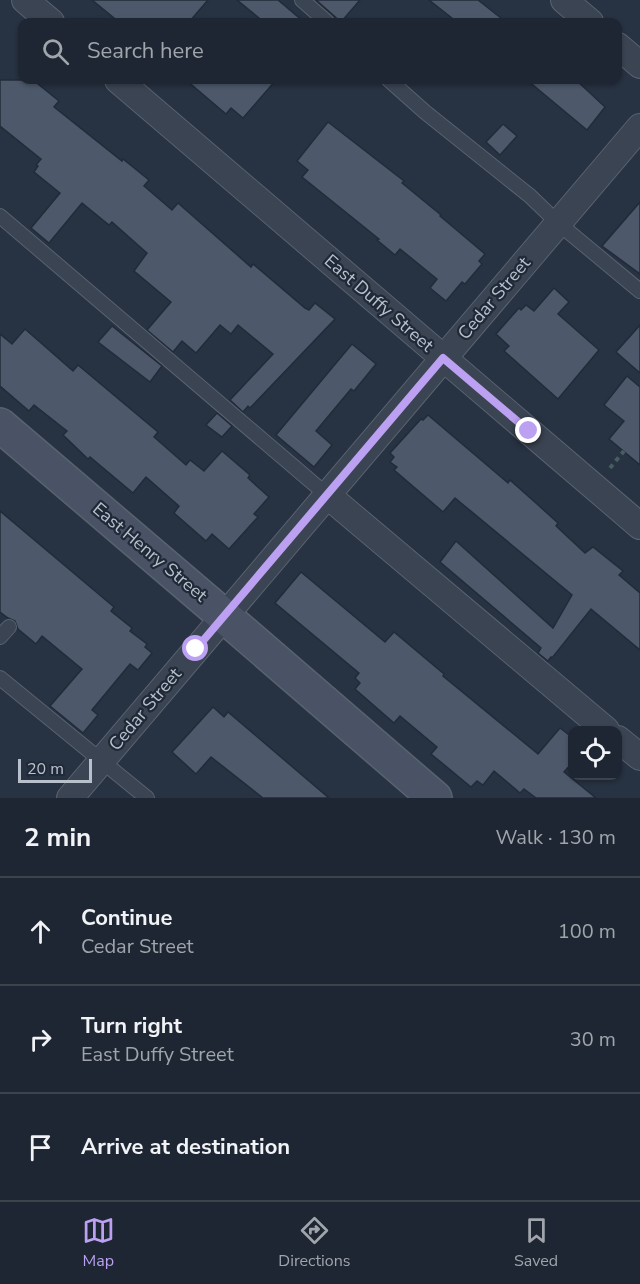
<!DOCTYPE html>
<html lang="en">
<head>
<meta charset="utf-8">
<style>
	:root { --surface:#1d2632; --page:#252e3a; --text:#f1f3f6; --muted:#a0a5ac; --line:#3b434d; --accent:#bca0f2 }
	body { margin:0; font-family:"Nunito Sans",sans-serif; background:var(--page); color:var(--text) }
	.controls { position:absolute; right:18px; bottom:18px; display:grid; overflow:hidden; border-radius:12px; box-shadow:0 2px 4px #0004 }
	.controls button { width:54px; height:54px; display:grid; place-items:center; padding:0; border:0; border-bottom:2px solid var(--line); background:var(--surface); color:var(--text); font:30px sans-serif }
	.scale { position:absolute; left:18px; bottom:15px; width:74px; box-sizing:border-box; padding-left:6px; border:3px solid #b8c0cc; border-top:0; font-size:16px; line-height:21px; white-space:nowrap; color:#b8c0cc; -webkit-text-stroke:4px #202937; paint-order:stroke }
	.stop { position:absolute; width:18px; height:18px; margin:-14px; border:4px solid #bca0f2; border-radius:50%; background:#fff }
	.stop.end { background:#bca0f2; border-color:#fff; box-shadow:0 2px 6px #0008 }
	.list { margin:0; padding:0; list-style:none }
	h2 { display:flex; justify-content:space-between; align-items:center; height:78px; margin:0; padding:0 24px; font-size:26px }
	h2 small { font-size:20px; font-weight:400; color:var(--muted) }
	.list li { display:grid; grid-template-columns:39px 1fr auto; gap:18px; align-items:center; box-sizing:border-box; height:108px; padding:0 24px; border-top:2px solid var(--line) }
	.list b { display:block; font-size:22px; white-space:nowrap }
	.list p { margin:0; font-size:20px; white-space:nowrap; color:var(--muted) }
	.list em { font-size:20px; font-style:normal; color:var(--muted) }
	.icon { flex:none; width:33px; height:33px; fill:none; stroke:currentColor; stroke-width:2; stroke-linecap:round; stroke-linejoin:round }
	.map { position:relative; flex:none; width:640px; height:798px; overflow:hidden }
	.search { position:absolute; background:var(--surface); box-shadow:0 2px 4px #0004; left:18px; right:18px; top:18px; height:66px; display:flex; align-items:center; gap:15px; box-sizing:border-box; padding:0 21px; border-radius:12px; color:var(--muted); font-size:22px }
	.sheet { height:402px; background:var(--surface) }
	nav { display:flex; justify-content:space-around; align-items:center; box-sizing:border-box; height:84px; border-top:2px solid var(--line); background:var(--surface); font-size:16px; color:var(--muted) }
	nav a { display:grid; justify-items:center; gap:3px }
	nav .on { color:var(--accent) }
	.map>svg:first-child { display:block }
	.building { fill:#4d596b; stroke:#222b39; stroke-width:1.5 }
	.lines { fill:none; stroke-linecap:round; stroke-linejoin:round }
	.lane-casing { stroke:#59626f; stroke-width:16 }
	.street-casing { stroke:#59626f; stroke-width:28 }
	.secondary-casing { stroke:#59626f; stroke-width:36 }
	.path { stroke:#475d60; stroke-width:4; stroke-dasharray:4.5 4.5; stroke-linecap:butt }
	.lane { stroke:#3b4452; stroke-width:14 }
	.street { stroke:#3b4452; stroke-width:26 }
	.secondary { stroke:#495365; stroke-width:33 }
	.route { stroke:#bca0f2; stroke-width:8 }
	.labels { text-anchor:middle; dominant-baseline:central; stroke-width:4.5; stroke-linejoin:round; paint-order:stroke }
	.street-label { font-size:18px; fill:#b8c0cc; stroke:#202937 }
</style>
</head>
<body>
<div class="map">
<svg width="640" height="798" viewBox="0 0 640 798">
	<rect width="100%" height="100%" fill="#273242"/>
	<g class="building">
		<polygon points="92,0 208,0 189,22 119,22"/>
		<polygon points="237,0 278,0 304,22 264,22"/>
		<polygon points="316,0 360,0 341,22"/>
		<polygon points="429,0 478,0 506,22 457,22"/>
		<polygon points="0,80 33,80 59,101 54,107 122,161 123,159 149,180 144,186 172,210 178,203 251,267 253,264 305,308 309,310 315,303 335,319 250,408 248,406 243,412 230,400 273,354 238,325 231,334 220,325 196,353 182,341 173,352 147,330 171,302 134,271 147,253 112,222 109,225 82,203 49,243 31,228 60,193 34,172 38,166 36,165 41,159 0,126"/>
		<polygon points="186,80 276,80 243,118 231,108 226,114"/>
		<polygon points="527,80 576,80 605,107 587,130"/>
		<polygon points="328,122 404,181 402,183 441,215 440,216 485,254 479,261 482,264 465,284 462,282 446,301 430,288 437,279 400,249 395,255 377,240 379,239 302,177 308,170 297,161"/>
		<polygon points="503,124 517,136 500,155 486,142"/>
		<polygon points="640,202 640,274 602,246"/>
		<polygon points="554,288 569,302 558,314 599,350 558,399 504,351 509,346 496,334 519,308 521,310 526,305 534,311"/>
		<polygon points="640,325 640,373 616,352"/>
		<polygon points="112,326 162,366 150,382 98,342"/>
		<polygon points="25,329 73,371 78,365 158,432 154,437 186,465 190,460 204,471 222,451 250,475 248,478 269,497 254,514 258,517 229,549 212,534 206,541 174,513 179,506 146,477 133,493 90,457 88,459 63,435 67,431 34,405 29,411 0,386 0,334 12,344"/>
		<polygon points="352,344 376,364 354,391 351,389 316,431 332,445 314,467 276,435"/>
		<polygon points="627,376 640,387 640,465 609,439 624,421 604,405"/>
		<polygon points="217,413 232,426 222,437 206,425"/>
		<polygon points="428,415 508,483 510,480 537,504 558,523 556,526 585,553 593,547 623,571 619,575 640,593 640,650 591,609 552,658 551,657 548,661 538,653 541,648 440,562 456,541 553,628 572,595 455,498 443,512 394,470 397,467 390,462 394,457 390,453 421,419 423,420"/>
		<polygon points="0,511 114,607 111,611 132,628 130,631 147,644 145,647 152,653 138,670 130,664 92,710 98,715 83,733 50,706 82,669 42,636 36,644 18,629 15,621 8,618 0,612"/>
		<polygon points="301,572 385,642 394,632 444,674 443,676 538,754 560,728 573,738 573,762 564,772 596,798 536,798 524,789 520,793 494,771 483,785 477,781 471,787 431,754 437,747 400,716 394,723 355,689 360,683 355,678 359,673 275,603"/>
		<polygon points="213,707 224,717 228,712 329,798 263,798 211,757 196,774 172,752"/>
	</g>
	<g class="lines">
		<defs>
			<g id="lane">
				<polyline points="302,0 327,22"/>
				<polyline points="389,80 425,112 530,196 558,223 640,291"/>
				<polyline points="0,216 327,495"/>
				<polyline points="0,637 9,627"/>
				<polyline points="0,678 147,798"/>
			</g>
			<g id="street">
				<polyline points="25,0 51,22"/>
				<polyline points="564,0 590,22"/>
				<polyline points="618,46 640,65"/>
				<polyline points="118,80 640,526"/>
				<polyline points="327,495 606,730"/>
				<polyline points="618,739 640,757"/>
				<polyline points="70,798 640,127"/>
			</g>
			<polyline id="secondary" points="0,425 224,616 435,798"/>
		</defs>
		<use href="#lane" class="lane-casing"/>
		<use href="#street" class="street-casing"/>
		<use href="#secondary" class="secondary-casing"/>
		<polyline class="path" points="610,468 624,451"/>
		<use href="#lane" class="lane"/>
		<use href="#street" class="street"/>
		<use href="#secondary" class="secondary"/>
	</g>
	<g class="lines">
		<polyline class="route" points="196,649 443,358 529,431"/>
	</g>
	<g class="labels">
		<g class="street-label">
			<text transform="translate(494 298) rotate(-50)">Cedar Street</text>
			<text transform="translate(379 303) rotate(41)">East Duffy Street</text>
			<text transform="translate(150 552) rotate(40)">East Henry Street</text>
			<text transform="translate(145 709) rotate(-50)">Cedar Street</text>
		</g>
	</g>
</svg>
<div class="controls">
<button><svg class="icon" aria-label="locate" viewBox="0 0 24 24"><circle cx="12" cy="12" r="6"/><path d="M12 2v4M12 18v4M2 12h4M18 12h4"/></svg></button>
</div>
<div class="scale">20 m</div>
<div class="stop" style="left:196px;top:649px"></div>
<div class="stop end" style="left:529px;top:431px"></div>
<div class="search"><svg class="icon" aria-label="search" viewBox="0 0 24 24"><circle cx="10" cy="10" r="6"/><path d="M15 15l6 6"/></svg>Search here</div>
</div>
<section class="sheet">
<h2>2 min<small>Walk · 130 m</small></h2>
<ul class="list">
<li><svg class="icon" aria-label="ahead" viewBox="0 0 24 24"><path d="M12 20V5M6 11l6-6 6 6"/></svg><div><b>Continue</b><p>Cedar Street</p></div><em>100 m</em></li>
<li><svg class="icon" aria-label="right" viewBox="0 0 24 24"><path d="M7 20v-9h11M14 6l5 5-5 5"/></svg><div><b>Turn right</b><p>East Duffy Street</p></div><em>30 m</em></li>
<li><svg class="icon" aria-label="arrive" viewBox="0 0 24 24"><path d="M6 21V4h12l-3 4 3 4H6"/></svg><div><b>Arrive at destination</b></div></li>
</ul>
</section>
<nav>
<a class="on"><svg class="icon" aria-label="map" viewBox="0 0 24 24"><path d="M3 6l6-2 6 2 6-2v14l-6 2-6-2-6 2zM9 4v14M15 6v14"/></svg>Map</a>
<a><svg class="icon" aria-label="directions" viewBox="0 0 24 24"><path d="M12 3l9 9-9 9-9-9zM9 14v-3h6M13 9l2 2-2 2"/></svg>Directions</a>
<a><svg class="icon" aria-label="saved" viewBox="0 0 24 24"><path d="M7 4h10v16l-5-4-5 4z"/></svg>Saved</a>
</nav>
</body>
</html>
